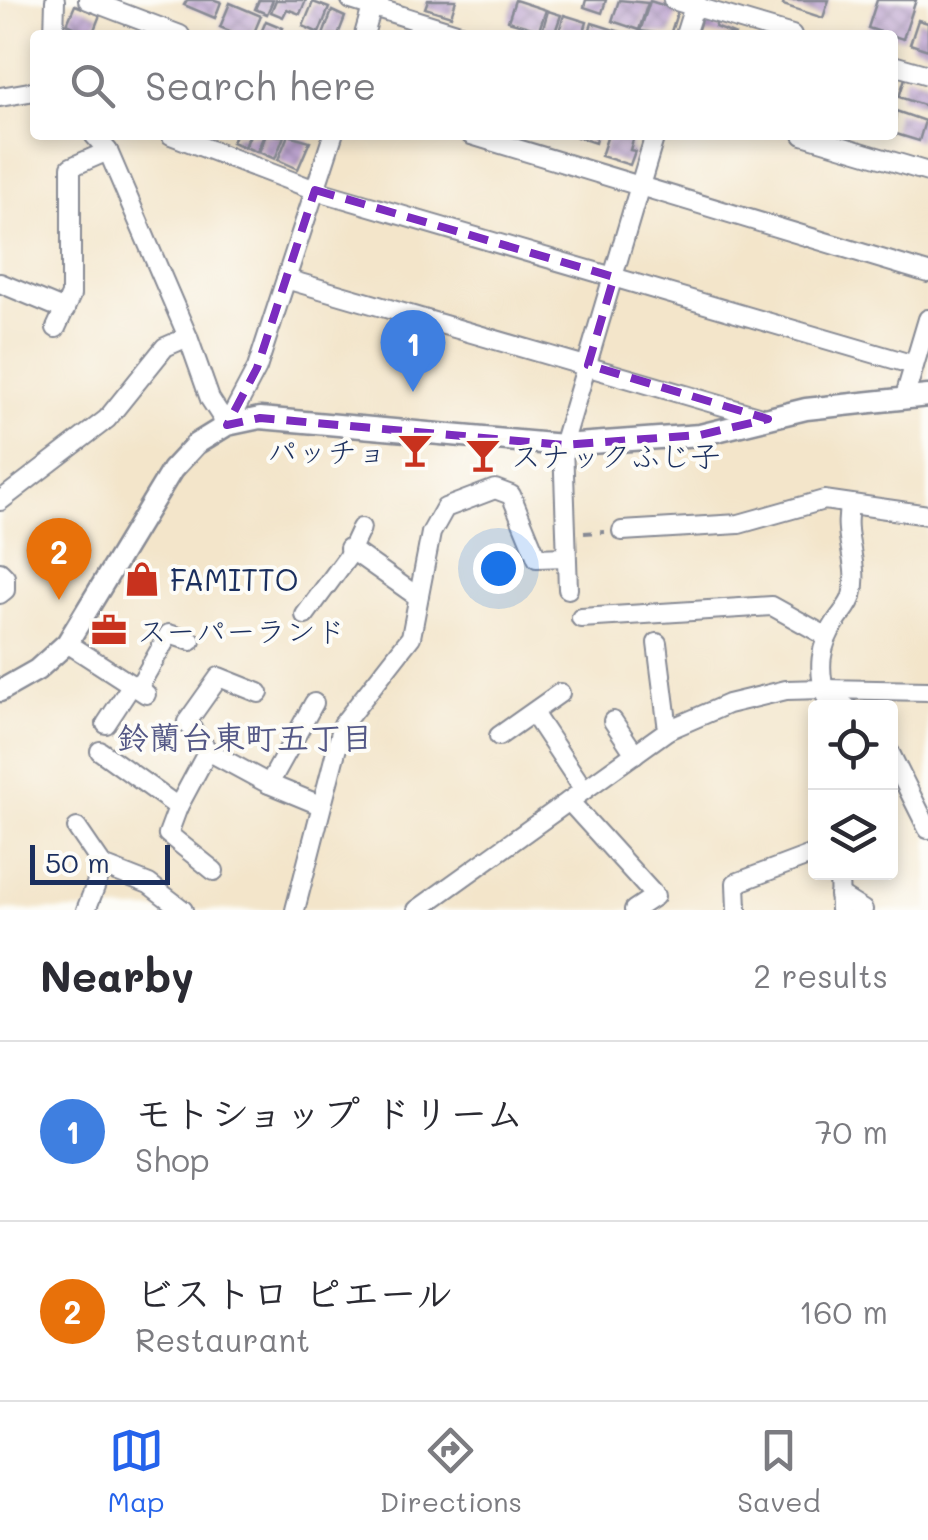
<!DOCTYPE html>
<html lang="en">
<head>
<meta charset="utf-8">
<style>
	:root { --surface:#fff; --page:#f7f7f7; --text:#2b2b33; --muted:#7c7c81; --line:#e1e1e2; --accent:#2563eb }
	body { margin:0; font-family:Mali,"Klee One",sans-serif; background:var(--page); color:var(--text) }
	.controls { position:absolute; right:30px; bottom:30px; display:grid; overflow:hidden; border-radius:10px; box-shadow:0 5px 15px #0003 }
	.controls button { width:90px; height:90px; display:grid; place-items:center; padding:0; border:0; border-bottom:2px solid var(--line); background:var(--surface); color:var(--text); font:50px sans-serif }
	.scale { position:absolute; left:30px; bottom:25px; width:140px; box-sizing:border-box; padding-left:10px; border:5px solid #1b2f5e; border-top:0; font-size:28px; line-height:35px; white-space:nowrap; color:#1b2f5e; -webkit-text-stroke:8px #fdfcf7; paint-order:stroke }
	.you { position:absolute; left:498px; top:568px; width:35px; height:35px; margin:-25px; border:8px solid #fff; border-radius:50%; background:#1a73e8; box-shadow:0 0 0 15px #1a73e833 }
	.badge { display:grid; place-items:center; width:65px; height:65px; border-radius:50%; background:var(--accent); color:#fff; font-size:32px; font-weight:700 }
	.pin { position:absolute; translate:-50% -82px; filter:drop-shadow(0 2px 5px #0008) }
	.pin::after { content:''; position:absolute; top:52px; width:35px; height:30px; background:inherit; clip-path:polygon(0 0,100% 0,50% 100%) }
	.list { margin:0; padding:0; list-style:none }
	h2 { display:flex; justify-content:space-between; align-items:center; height:130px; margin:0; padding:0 40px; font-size:42px }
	h2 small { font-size:32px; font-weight:400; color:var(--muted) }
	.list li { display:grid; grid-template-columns:65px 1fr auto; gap:30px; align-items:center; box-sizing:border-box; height:180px; padding:0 40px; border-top:2px solid var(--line) }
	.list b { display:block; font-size:38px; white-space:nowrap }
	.list p { margin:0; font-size:32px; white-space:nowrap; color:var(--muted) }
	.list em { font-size:32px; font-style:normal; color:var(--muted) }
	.icon { flex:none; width:55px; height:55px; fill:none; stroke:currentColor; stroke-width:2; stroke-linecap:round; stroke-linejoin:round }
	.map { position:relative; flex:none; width:928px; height:910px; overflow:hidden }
	.search { position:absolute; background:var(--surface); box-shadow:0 5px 15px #0003; left:30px; right:30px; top:30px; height:110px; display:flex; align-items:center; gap:25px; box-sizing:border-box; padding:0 35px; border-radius:10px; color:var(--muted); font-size:38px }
	.sheet { height:490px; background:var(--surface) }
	nav { display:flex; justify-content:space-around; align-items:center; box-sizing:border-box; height:140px; border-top:2px solid var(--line); background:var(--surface); font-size:28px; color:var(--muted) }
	nav a { display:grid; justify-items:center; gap:5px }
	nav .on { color:var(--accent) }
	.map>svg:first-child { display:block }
	.building { fill:url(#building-cross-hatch) }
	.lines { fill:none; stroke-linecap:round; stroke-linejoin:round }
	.minor-casing { stroke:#878a94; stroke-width:22 }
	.tertiary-casing { stroke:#878a94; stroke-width:25 }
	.path { stroke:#878a94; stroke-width:4; stroke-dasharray:8 8; stroke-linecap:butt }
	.minor { stroke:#fff; stroke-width:18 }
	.tertiary { stroke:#fff; stroke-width:20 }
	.marked { fill:none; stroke:#7b2cbf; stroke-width:8; stroke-dasharray:20 12; stroke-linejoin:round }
	.labels { text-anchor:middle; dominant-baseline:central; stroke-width:8; stroke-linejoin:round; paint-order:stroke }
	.poi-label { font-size:30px; fill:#1b2f5e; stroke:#fdfcf7; text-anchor:start }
	.neighbourhood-label { font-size:32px; font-weight:bold; fill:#545886; stroke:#fdfcf7 }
</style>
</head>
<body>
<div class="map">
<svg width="928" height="910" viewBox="0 0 928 910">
	<defs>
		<pattern id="building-cross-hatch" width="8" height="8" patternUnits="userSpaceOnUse" patternTransform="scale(2.5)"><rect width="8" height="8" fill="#bea5d0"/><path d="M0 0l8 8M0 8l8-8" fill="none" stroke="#9a87ac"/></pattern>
	</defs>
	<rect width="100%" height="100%" fill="#fdfcf7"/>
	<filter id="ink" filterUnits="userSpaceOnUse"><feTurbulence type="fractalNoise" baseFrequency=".01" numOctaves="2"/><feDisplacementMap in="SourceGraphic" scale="20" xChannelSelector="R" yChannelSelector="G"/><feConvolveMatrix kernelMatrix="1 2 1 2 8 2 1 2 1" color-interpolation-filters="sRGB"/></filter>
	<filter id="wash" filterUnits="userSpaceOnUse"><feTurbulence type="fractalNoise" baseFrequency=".0048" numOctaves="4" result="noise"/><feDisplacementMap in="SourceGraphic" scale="40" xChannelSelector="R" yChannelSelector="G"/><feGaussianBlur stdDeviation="2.25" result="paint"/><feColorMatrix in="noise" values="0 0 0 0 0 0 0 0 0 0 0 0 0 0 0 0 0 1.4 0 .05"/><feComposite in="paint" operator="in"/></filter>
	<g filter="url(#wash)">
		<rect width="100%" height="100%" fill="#f3e5ca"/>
		<g id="blocks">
			<g class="building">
				<polygon points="187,0 215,0 221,2 215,18 184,5"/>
				<polygon points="259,0 273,0 267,14 255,9"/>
				<polygon points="276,0 306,0 300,14 287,9 283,17 271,12"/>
				<polygon points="428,0 456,0 451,16 425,8"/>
				<polygon points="515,0 546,10 539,30 508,21"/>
				<polygon points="586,0 606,0 602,13 584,7"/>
				<polygon points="619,0 648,3 639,30 612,21"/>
				<polygon points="784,0 829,0 823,18 783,5"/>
				<polygon points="877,0 916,0 903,39 868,28"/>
				<polygon points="650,1 678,10 670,35 640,31"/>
				<polygon points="313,2 329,8 319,33 303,26"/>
				<polygon points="230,3 261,16 253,35 239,35 220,27"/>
				<polygon points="75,5 100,15 92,35 67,24"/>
				<polygon points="332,11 345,17 338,35 323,35"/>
				<polygon points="548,11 561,15 554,35 541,35"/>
				<polygon points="564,15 587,22 583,35 558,35"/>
				<polygon points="702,17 717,22 715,27 736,35 696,35"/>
				<polygon points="918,20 928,23 928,50 910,44"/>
				<polygon points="266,21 283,28 280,35 260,35"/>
				<polygon points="592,23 627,34 627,35 588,35"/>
				<polygon points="906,75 928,82 926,106 899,97"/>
				<polygon points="896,111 925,121 919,141 893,133"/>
				<polygon points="235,135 249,135 244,147 232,142"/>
				<polygon points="250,135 264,135 257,152 245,147"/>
				<polygon points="266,135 284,136 275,159 259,152"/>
				<polygon points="288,135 310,141 298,169 278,160"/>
				<polygon points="571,135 597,135 595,143"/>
				<polygon points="608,135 634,136 630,150 635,151 630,165 601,156"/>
			</g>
		</g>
	</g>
	<g filter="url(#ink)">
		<use href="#blocks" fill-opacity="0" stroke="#878a94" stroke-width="2.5"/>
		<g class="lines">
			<defs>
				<g id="minor">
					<polyline points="88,0 180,35"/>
					<polyline points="351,0 463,35"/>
					<polyline points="673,0 792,35"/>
					<polyline points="54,35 55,0"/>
					<polyline points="364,35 374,0"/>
					<polyline points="685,35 696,0"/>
					<polyline points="893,65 928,75"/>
					<polyline points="0,97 35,91"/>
					<polyline points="94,135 108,151 188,337 210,399 227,425 257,368 333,135"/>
					<polyline points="171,135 315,190 914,365"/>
					<polyline points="471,135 928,273"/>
					<polyline points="803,135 928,172"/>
					<polyline points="286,279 768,419"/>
					<polyline points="0,283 65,310"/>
					<polyline points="56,328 71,295 71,167 108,151"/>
					<polyline points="905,396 928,319"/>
					<polyline points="0,501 107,419 165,347 188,337"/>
					<polyline points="622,531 739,524 824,500 928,515"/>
					<polyline points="349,548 418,597"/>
					<polyline points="0,572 5,577 5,590 0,594"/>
					<polyline points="568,589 563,445 655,135"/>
					<polyline points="305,615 347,558 361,528"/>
					<polyline points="581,618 772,606 826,636"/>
					<polyline points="67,643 146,694"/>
					<polyline points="657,643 668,730"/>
					<polyline points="824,689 928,691"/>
					<polyline points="259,693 219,677 187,722 208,751 269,784 320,805"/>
					<path d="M 826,697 C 818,670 819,646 836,622 C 841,614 850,605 852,596 C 861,565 841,535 850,504"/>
					<polyline points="533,713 584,790"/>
					<polyline points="613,721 635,754"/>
					<polyline points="106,724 129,689 142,681 169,634 191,641"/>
					<polyline points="499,736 560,693"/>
					<polyline points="100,751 178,807"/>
					<polyline points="208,751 178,807 168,834 214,871"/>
					<polyline points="890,753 928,829"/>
					<polyline points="269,784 314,703"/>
					<polyline points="569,801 655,896 634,910"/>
					<polyline points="77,828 103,866"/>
					<polyline points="839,872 840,910"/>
					<polyline points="839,895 863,910"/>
					<polyline points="86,910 103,866 149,884 183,910"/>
					<polyline points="295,910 343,724 411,637 431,533 445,508 495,489 511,495 537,558 565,557"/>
					<polyline points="417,910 668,730 728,704 786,690 824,689 848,708"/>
					<polyline points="737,910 736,883 816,853"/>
				</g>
				<polyline id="tertiary" points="0,691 37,670 67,643 172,470 196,444 227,425 260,418 563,445 700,435 806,409 928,396"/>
			</defs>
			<use href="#minor" class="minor-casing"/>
			<use href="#tertiary" class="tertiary-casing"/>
			<polyline class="path" points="584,533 605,532"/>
			<use href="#minor" class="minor"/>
			<use href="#tertiary" class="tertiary"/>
		</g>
	</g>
	<path class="marked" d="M 315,190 L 614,277 L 588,365 L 768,419 L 700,435 L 563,445 L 260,418 L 227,425 L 257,368 Z"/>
	<defs>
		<symbol id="bar-bare" viewBox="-9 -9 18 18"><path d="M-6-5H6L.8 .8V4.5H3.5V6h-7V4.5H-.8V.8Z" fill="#c8321e" stroke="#fdfcf7" stroke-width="2.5" paint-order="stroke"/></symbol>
		<symbol id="shop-bare" viewBox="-9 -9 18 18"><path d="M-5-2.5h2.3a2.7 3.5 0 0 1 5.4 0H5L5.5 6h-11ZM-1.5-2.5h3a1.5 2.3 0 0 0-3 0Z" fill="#c8321e" stroke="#fdfcf7" stroke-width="2.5" paint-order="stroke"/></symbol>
		<symbol id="office-bare" viewBox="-9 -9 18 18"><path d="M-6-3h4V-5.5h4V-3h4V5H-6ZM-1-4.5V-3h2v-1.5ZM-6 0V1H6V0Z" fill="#c8321e" stroke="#fdfcf7" stroke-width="2.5" paint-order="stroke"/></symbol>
	</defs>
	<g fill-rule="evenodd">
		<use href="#bar-bare" x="390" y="425" width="50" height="50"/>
		<use href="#bar-bare" x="458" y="430" width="50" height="50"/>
		<use href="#shop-bare" x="117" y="554" width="50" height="50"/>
		<use href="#office-bare" x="84" y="605" width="50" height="50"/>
	</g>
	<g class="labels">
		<g class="poi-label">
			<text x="387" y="450" text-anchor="end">パッチョ</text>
			<text x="511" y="455">スナックふじ子</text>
			<text x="170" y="579">FAMITTO</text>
			<text x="137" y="630">スーパーランド</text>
		</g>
		<g class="neighbourhood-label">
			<text x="245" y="736">鈴蘭台東町五丁目</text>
		</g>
	</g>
</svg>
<div class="controls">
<button><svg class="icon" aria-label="locate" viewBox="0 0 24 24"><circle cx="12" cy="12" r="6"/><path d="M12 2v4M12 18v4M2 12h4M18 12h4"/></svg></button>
<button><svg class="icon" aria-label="layers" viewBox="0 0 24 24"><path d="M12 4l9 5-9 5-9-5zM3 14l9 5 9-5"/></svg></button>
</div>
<div class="scale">50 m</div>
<div class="you"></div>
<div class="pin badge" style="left:413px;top:392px;background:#3f7fe0">1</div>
<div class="pin badge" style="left:59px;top:600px;background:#e8710a">2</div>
<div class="search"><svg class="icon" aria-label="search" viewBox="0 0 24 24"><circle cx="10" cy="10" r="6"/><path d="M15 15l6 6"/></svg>Search here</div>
</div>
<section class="sheet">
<h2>Nearby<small>2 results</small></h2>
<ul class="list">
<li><span class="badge" style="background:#3f7fe0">1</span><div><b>モトショップ ドリーム</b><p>Shop</p></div><em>70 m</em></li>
<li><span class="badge" style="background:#e8710a">2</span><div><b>ビストロ ピエール</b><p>Restaurant</p></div><em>160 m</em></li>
</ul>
</section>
<nav>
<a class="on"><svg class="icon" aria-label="map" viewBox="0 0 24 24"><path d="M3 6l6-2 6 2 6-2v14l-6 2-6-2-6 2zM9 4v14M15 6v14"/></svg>Map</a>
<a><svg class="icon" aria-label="directions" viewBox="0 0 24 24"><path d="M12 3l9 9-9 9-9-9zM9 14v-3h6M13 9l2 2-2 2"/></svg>Directions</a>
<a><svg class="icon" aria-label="saved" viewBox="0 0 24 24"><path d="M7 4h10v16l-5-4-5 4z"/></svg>Saved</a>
</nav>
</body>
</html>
